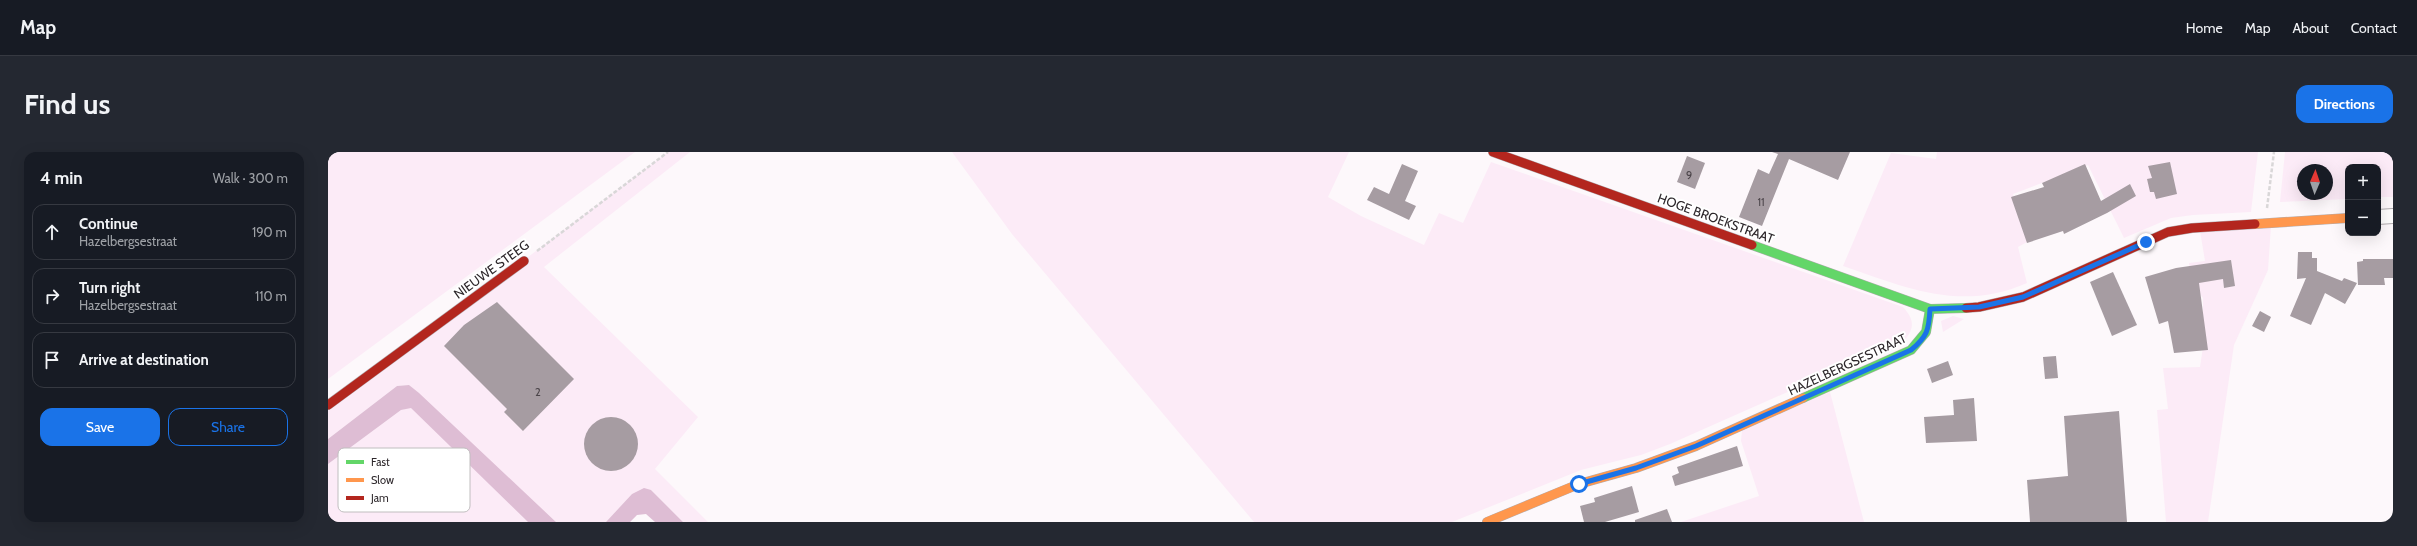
<!DOCTYPE html>
<html lang="en">
<head>
<meta charset="utf-8">
<style>
	:root { --surface:#171b24; --page:#242831; --text:#f1f3f6; --muted:#9ea1a6; --line:#363941; --accent:#1a73e8 }
	body { margin:0; font-family:Cabin,sans-serif; background:var(--page); color:var(--text) }
	.controls { position:absolute; right:12px; top:12px; display:grid; overflow:hidden; border-radius:8px; box-shadow:0 4px 16px #0002 }
	.controls button { width:36px; height:36px; display:grid; place-items:center; padding:0; border:0; border-bottom:1px solid var(--line); background:var(--surface); color:var(--text); font:20px sans-serif }
	.compass { position:absolute; left:1969px; top:12px; width:36px; height:36px; border-radius:50%; background:var(--surface); box-shadow:0 4px 16px #0002; rotate:2deg }
	.stop { position:absolute; width:12px; height:12px; margin:-9px; border:3px solid #1a73e8; border-radius:50%; background:#fff }
	.stop.end { background:#1a73e8; border-color:#fff; box-shadow:0 1px 4px #0008 }
	.list { margin:0; padding:0; list-style:none }
	h2 { display:flex; justify-content:space-between; align-items:center; height:52px; margin:0; padding:0 16px; font-size:17px }
	h2 small { font-size:13px; font-weight:400; color:var(--muted) }
	.list li { display:grid; grid-template-columns:26px 1fr auto; gap:12px; align-items:center; box-sizing:border-box; height:56px; margin:0 8px 8px; padding:0 8px; border:1px solid var(--line); border-radius:12px }
	.list b { display:block; font-size:15px; white-space:nowrap }
	.list p { margin:0; font-size:13px; white-space:nowrap; color:var(--muted) }
	.list em { font-size:13px; font-style:normal; color:var(--muted) }
	.actions { display:flex; gap:8px; padding:12px 16px }
	.actions a { flex:1; padding:9px 0; border:1px solid var(--accent); border-radius:12px; text-align:center; font-size:14px; color:var(--accent) }
	.actions .main { background:var(--accent); color:#fff }
	.icon { flex:none; width:22px; height:22px; fill:none; stroke:currentColor; stroke-width:2; stroke-linecap:round; stroke-linejoin:round }
	.map { position:relative; flex:none; width:2065px; height:370px; overflow:hidden; border-radius:12px }
	header { display:flex; align-items:center; gap:24px; box-sizing:border-box; height:56px; padding:0 20px; background:var(--surface); border-bottom:1px solid var(--line) }
	header strong { font-size:19px }
	nav { display:flex; gap:22px; margin-inline-start:auto; font-size:14px }
	.intro { display:flex; align-items:center; justify-content:space-between; box-sizing:border-box; height:96px; padding:0 24px }
	h1 { margin:0; font-size:28px }
	.button { padding:10px 18px; border-radius:12px; background:var(--accent); color:#fff; font-size:14px; font-weight:700 }
	main { display:flex; gap:24px; padding:0 24px }
	aside { flex:1; background:var(--surface); border-radius:12px; box-shadow:0 4px 16px #0002 }
	.map>svg:first-child { display:block }
	.green { fill:#fcebf7; fill-rule:evenodd }
	.water { fill:#debdd4 }
	.building { fill:#a69ca2 }
	.lines { fill:none; stroke-linecap:round; stroke-linejoin:round }
	.street-casing { stroke:#b2adb0; stroke-width:16 }
	.fast-casing { stroke:#b2adb0; stroke-width:10 }
	.slow-casing { stroke:#b2adb0; stroke-width:10 }
	.jam-casing { stroke:#b2adb0; stroke-width:10 }
	.path { stroke:#d9d7d8; stroke-width:2.5; stroke-dasharray:4 2; stroke-linecap:butt }
	.street { stroke:#fffefe; stroke-width:14 }
	.fast { stroke:#63d668; stroke-width:9 }
	.slow { stroke:#ff974d; stroke-width:9 }
	.jam { stroke:#b3261e; stroke-width:9 }
	.route { stroke:#1a73e8; stroke-width:5 }
	.labels { text-anchor:middle; dominant-baseline:central; stroke-width:4; stroke-linejoin:round; paint-order:stroke }
	.number-label { font-size:11px; fill:#4b4449 }
	.street-label { font-size:13px; fill:#2d272b; stroke:#fff }
	.key { fill:#fff; stroke:#c0bebf; stroke-width:1 }
	.key-label { font-size:11px; fill:#2d272b }
</style>
</head>
<body>
<header>
<strong>Map</strong>
<nav><a>Home</a><a>Map</a><a>About</a><a>Contact</a></nav>
</header>
<div class="intro"><h1>Find us</h1><a class="button">Directions</a></div>
<main>
<aside>
<h2>4 min<small>Walk · 300 m</small></h2>
<ul class="list">
<li><svg class="icon" aria-label="ahead" viewBox="0 0 24 24"><path d="M12 20V5M6 11l6-6 6 6"/></svg><div><b>Continue</b><p>Hazelbergsestraat</p></div><em>190 m</em></li>
<li><svg class="icon" aria-label="right" viewBox="0 0 24 24"><path d="M7 20v-9h11M14 6l5 5-5 5"/></svg><div><b>Turn right</b><p>Hazelbergsestraat</p></div><em>110 m</em></li>
<li><svg class="icon" aria-label="arrive" viewBox="0 0 24 24"><path d="M6 21V4h12l-3 4 3 4H6"/></svg><div><b>Arrive at destination</b></div></li>
</ul>
<div class="actions"><a class="main">Save</a><a>Share</a></div>
</aside>
<div class="map">
<svg width="2065" height="370" viewBox="0 0 2065 370">
	<rect width="100%" height="100%" fill="#fdf8fb"/>
	<g class="green">
		<polygon points="0,0 307,0 0,227"/>
		<polygon points="340,0 362,0 216,115 370,265 327,317 380,370 355,370 323,338 304,342 278,370 228,370 81,233 69,234 0,287 0,255"/>
		<path d="M 624,0 L 1021,0 L 1000,45 L 1033,64 L 1096,93 L 1111,61 L 1135,71 L 1163,10 L 1575,155 C 1586,167 1587,175 1577,188 L 1342,292 L 1313,303 L 1253,318 L 1124,370 L 926,370 L 684,82 Z"/>
		<path d="M 1609,0 L 1930,0 L 1923,60 L 1865,63 L 1843,66 L 1796,86 L 1760,13 L 1685,42 L 1701,89 L 1690,95 L 1699,131 C 1633,160 1579,136 1515,114 L 1563,1 L 1608,7 Z"/>
		<path d="M 1957,0 L 2065,0 L 2065,45 L 2050,45 L 2050,15 L 2020,15 L 2020,47 L 1952,50 ZM 1975,18 L 1999,18 L 1999,42 L 1975,42 Z"/>
		<polygon points="1943,74 1940,118 1906,193 1880,370 1838,370 1829,258 1840,257 1835,216 1872,215 1875,195 1875,146 1862,129 1861,111 1877,109 1872,79"/>
		<polygon points="1625,164 1636,167 1615,180 1613,169"/>
		<polygon points="1502,240 1536,370 1353,370 1431,344 1413,289 1414,278"/>
		<polygon points="83,255 200,370 4,370 0,368 0,312 73,258"/>
	</g>
	<g class="water">
		<polygon points="81,233 91,241 228,370 200,370 83,256 73,258 0,312 0,287 69,234"/>
		<polygon points="316,336 323,338 355,370 327,370 318,362 309,363 302,370 278,370 304,342"/>
	</g>
	<g class="building">
		<polygon points="1444,0 1522,0 1510,28 1461,7 1434,74 1411,65 1430,17 1441,22 1450,2"/>
		<polygon points="1359,4 1377,11 1367,37 1349,30"/>
		<polygon points="1842,10 1849,42 1828,47 1826,40 1822,40 1819,27 1824,26 1820,14"/>
		<polygon points="1074,12 1090,19 1077,49 1088,54 1081,68 1039,48 1046,35 1061,42"/>
		<polygon points="1757,12 1773,49 1802,32 1808,44 1779,61 1736,82 1735,79 1699,91 1683,45 1716,35 1714,31"/>
		<polygon points="1970,100 1984,100 1984,106 1989,106 1989,119 2014,129 2016,126 2029,131 2017,152 1997,141 1983,173 1962,164 1978,126 1969,127"/>
		<polygon points="2035,107 2065,107 2065,126 2056,126 2057,133 2030,133 2029,110 2035,109"/>
		<polygon points="1903,108 1907,134 1896,136 1895,127 1871,131 1880,198 1846,201 1840,169 1831,172 1817,125 1848,116"/>
		<polygon points="1785,120 1809,173 1784,184 1762,130"/>
		<polygon points="169,150 246,227 195,279 176,260 179,257 116,194 136,173"/>
		<polygon points="1932,159 1943,165 1936,180 1924,174"/>
		<polygon points="1728,204 1730,226 1717,227 1715,205"/>
		<polygon points="1620,209 1625,223 1604,231 1599,217"/>
		<polygon points="1646,246 1649,289 1598,291 1596,265 1626,263 1625,248"/>
		<polygon points="1791,259 1799,370 1702,370 1699,328 1740,324 1736,264"/>
		<circle cx="283" cy="292" r="27"/>
		<polygon points="1409,294 1415,314 1347,334 1344,324 1351,321 1349,315"/>
		<polygon points="1304,334 1311,360 1277,370 1256,370 1252,354 1267,350 1266,346"/>
		<polygon points="1339,357 1344,370 1307,370 1307,368"/>
	</g>
	<g class="lines">
		<defs>
			<polyline id="street" points="2050,65 2065,64"/>
			<g id="fast">
				<polyline points="1424,93 1602,157 1638,156"/>
				<polyline points="1475,246 1583,198 1598,180 1602,157"/>
			</g>
			<g id="slow">
				<polyline points="1927,72 2020,66"/>
				<polyline points="1159,370 1251,332 1308,316 1368,294 1475,246"/>
			</g>
			<g id="jam">
				<polyline points="1165,0 1424,93"/>
				<polyline points="1638,156 1651,155 1695,145 1840,80 1864,76 1927,72"/>
				<polyline points="0,253 196,109"/>
			</g>
		</defs>
		<use href="#street" class="street-casing"/>
		<use href="#fast" class="fast-casing"/>
		<use href="#slow" class="slow-casing"/>
		<use href="#jam" class="jam-casing"/>
		<g class="path">
			<polyline points="1939,56 1946,0"/>
			<polyline points="209,99 340,0"/>
		</g>
		<use href="#street" class="street"/>
		<use href="#fast" class="fast"/>
		<use href="#slow" class="slow"/>
		<use href="#jam" class="jam"/>
	</g>
	<g class="lines">
		<path class="route" d="M 1251,332 L 1308,316 L 1368,294 L 1583,198 C 1599,185 1601,178 1602,157 L 1651,155 L 1695,145 L 1818,90"/>
	</g>
	<g class="labels">
		<g class="number-label">
			<text x="1361" y="23">9</text>
			<text x="1433" y="50">11</text>
			<text x="210" y="240">2</text>
		</g>
		<g class="street-label">
			<text transform="translate(1388 66) rotate(20)">HOGE BROEKSTRAAT</text>
			<text transform="translate(163 117) rotate(-36)">NIEUWE STEEG</text>
			<text transform="translate(1519 212) rotate(-25)">HAZELBERGSESTRAAT</text>
		</g>
	</g>
	<rect x="10" y="296" width="132" height="64" rx="6" class="key"/>
	<rect x="18" y="308" width="18" height="4" fill="#63d668"/>
	<rect x="18" y="326" width="18" height="4" fill="#ff974d"/>
	<rect x="18" y="344" width="18" height="4" fill="#b3261e"/>
	<g class="key-label">
		<text x="43" y="314">Fast</text>
		<text x="43" y="332">Slow</text>
		<text x="43" y="350">Jam</text>
	</g>
</svg>
<div class="controls">
<button>+</button>
<button>−</button>
</div>
<svg class="compass" viewBox="-18 -18 36 36"><path d="M0-13l5 13h-10z" fill="#e53935"/><path d="M0 13l5-13h-10z" fill="#9ea1a6"/></svg>
<div class="stop" style="left:1251px;top:332px"></div>
<div class="stop end" style="left:1818px;top:90px"></div>
</div>
</main>
</body>
</html>
